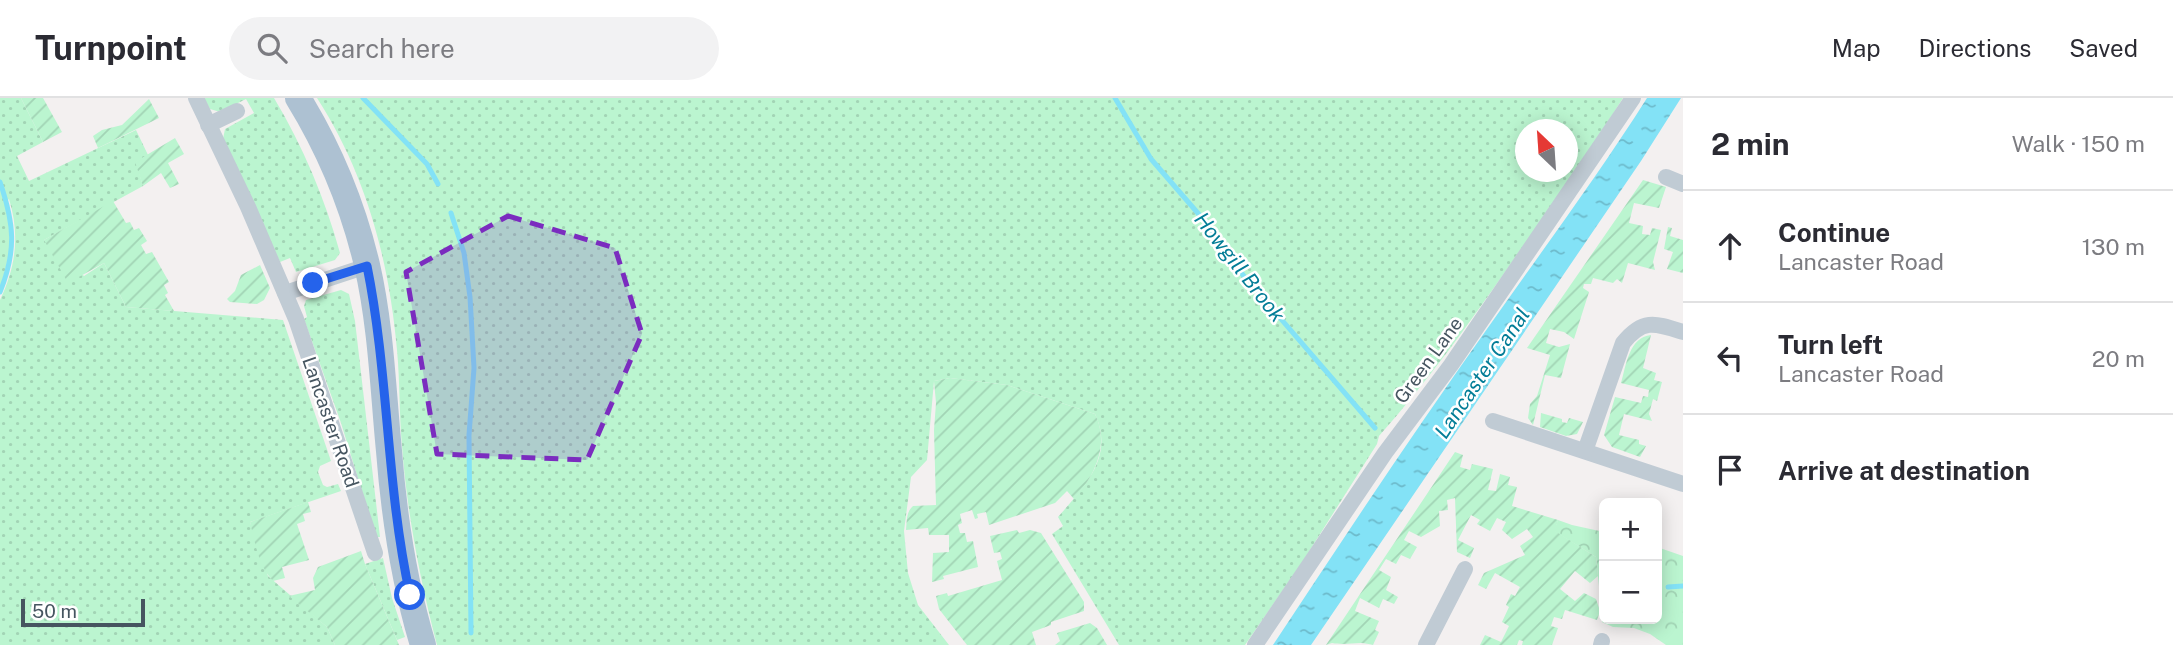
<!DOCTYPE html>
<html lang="en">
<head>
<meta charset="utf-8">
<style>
	:root { --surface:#fff; --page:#f2f2f3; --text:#2b2b33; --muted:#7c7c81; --line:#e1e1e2 }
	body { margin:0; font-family:"Public Sans",sans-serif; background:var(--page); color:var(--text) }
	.controls { position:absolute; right:21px; bottom:21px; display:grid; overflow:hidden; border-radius:10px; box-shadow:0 4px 18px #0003 }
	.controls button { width:63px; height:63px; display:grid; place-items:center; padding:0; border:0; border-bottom:2px solid var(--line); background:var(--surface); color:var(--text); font:35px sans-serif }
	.compass { position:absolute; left:1515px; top:21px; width:63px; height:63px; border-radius:50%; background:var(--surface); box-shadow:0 4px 18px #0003; rotate:335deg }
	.scale { position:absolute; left:21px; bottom:18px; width:124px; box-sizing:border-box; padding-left:7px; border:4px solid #465560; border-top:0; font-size:19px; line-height:24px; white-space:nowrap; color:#465560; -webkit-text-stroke:5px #fff; paint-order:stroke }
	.stop { position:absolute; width:21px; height:21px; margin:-16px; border:5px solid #2563eb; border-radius:50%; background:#fff }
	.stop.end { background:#2563eb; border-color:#fff; box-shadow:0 2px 7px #0008 }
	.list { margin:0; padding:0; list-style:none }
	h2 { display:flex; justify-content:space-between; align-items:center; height:91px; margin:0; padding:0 28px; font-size:30px }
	h2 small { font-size:23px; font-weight:400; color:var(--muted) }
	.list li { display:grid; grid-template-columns:46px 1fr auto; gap:21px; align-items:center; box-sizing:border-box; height:112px; padding:0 28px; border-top:2px solid var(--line) }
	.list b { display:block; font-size:26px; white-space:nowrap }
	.list p { margin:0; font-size:23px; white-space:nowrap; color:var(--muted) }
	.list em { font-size:23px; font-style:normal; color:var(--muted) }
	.icon { flex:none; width:38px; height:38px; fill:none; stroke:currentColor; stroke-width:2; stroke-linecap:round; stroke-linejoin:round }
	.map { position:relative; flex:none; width:1683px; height:547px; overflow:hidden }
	header { display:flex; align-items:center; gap:42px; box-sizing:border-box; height:98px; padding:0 35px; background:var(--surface); border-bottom:2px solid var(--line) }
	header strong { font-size:33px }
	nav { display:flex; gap:38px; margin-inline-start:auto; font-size:24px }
	.search { width:490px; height:63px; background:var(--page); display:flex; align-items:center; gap:18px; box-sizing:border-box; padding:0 24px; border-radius:38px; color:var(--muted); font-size:26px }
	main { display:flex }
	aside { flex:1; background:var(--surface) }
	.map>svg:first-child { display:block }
	.grass { fill:url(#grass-dots); fill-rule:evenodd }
	.forest { fill:url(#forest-crowns) }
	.garden { fill:url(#garden-furrows) }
	.water { fill:url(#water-ripples) }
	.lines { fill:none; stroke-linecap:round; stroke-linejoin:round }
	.stream { stroke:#83e2f6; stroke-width:5 }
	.street { stroke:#c0cbd4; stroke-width:16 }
	.primary { stroke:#adc1d2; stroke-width:26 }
	.route { stroke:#2563eb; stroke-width:9 }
	.marked { fill:#7b2cbf; fill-opacity:0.2; stroke:#7b2cbf; stroke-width:5; stroke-dasharray:14 9; stroke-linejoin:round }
	.labels { text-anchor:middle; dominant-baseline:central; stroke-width:5; stroke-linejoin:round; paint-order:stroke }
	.street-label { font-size:19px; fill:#465560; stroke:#fff }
	.water-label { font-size:21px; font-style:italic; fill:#037d97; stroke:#fff }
</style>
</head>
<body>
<header>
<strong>Turnpoint</strong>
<div class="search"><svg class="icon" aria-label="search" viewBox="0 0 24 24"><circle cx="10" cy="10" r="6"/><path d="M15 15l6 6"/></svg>Search here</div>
<nav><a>Map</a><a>Directions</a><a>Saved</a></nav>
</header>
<main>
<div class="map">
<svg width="1683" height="547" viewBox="0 0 1683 547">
	<defs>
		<pattern id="grass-dots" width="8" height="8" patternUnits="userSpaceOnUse" patternTransform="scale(1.75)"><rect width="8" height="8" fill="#bbf5d0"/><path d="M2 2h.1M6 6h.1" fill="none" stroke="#a2d4b5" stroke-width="1.8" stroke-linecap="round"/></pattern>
		<pattern id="forest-crowns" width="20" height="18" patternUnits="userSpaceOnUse" patternTransform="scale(1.75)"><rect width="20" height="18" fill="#bbf5d0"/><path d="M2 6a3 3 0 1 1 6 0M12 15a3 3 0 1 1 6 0" fill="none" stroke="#a2d4b5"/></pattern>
		<pattern id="garden-furrows" width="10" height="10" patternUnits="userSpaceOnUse" patternTransform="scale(1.75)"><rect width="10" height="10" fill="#bbf5d0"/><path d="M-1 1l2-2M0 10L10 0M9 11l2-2" fill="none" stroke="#a2d4b5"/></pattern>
		<pattern id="water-ripples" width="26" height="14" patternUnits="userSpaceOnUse" patternTransform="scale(1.75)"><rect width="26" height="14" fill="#83e2f6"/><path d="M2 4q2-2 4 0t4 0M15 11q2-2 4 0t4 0" fill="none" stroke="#6dbacb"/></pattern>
	</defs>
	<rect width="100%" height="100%" fill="#f3f0f0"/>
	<g class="grass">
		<path d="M 0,0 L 21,0 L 43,44 L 17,58 L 29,83 L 136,32 L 148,57 L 136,64 L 143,88 L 44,142 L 84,178 L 104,165 L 126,209 L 283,222 L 331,363 L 320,368 L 318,374 L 323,387 L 327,389 L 338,386 L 341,393 L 250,424 L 268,478 L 327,529 L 335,547 L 0,547 L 0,202 C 16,169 20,136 9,101 L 6,104 C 14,139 10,157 0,190 Z"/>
		<path d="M 204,0 L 274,0 C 303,48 325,101 340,155 L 335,162 L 296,174 L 290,160 L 280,164 L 223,41 L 225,31 L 254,15 L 246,1 L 220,14 L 210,11 Z"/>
		<path d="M 317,0 L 1623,0 C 1588,56 1550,110 1512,164 C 1470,224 1428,283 1379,338 L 1377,346 L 1303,463 L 1245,547 L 1119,547 L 1052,436 L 1063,428 L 1058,419 C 1084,389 1115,359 1095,316 L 1007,287 L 950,280 L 934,283 L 927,362 L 911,379 L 904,433 L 908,475 L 918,507 L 949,547 L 437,547 C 420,482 407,415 402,348 C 399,316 400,284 397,252 C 389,162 366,76 317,0 ZM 1526,32 L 1568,32 L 1568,74 L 1526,74 Z"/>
		<polygon points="341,192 349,196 355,223 380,439 376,439 341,325 304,221 307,219 304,208 306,202"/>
		<polygon points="383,460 392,500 405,539 397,542 365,466"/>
	</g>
	<g class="forest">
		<polygon points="1558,422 1572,427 1604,434 1604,503 1600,498 1596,459 1554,433"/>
		<polygon points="1657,449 1683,458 1683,547 1666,547 1650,536 1634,530 1613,529 1602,524 1604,517 1604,521 1657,521"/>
	</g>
	<g class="garden">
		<polygon points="21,0 43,0 62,34 43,44"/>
		<polygon points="149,1 159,20 98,50 93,38 102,32 122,27"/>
		<polygon points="175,40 184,56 168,65 179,86 170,90 161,75 143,88 135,64"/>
		<polygon points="1643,82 1666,89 1659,110 1634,105 1629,125 1643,128 1642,136 1650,137 1652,130 1661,132 1653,164 1655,172 1628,165 1622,185 1617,181 1613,185 1593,180 1591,186 1584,186 1583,190 1589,194 1574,241 1564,234 1550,231 1546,245 1559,249 1570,246 1561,280 1545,277 1533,327 1528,320 1530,306 1537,298 1550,257 1527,250"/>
		<polygon points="113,103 126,125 130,124 134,132 139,130 147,143 141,147 146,156 152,154 169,184 164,187 168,195 165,197 174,213 126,209 104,165 68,185 44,142"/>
		<polygon points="1668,129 1672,130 1670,138 1683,142 1683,175 1667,171 1673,154 1664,151"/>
		<polygon points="260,167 270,190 264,202 257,206 230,204 227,201 235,193 241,177"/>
		<path d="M 1651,237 L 1643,270 L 1656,275 L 1654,282 L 1662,284 L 1657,303 L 1653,301 L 1649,316 L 1652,323 L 1624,316 L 1619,337 L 1639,342 L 1639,346 L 1646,348 L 1640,359 L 1612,349 L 1604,337 L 1615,299 L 1641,305 L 1643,298 L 1648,299 L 1649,292 L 1621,285 C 1626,268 1629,239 1651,237 Z"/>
		<path d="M 950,280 L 1007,287 L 1095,316 C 1110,346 1095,378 1074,401 L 1067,393 L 1055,405 L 989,427 L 986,414 L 977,416 L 978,420 L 975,421 L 972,412 L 960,416 L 962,425 L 958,427 L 960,435 L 965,435 L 967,444 L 973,443 L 978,469 L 943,478 L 944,481 L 932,484 L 933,455 L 949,454 L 949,437 L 929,437 L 928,430 L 906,432 C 907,423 906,414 913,408 L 936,407 L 934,332 L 936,305 L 934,283 Z"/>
		<polygon points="1541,315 1562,321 1562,324 1567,325 1569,320 1583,324 1577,336 1566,338 1540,329"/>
		<path d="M 1455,354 L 1463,357 L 1460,369 L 1470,372 L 1472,366 L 1493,371 L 1488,392 L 1496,393 L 1500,376 L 1510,379 L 1508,387 L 1517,389 L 1512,408 L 1558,422 L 1555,433 L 1596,459 L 1598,478 L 1590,485 L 1575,473 L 1560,491 L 1575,503 L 1584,495 L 1596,501 L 1600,513 L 1597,522 L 1565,512 L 1562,521 L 1554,519 L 1551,528 L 1558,530 L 1552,547 L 1522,547 L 1523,543 L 1519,542 L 1517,547 L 1480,547 L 1485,537 L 1501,544 L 1509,528 L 1502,524 L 1509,509 L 1506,507 L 1511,496 L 1515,498 L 1520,489 L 1495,475 L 1486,491 L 1478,487 L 1484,475 L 1525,457 L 1520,448 L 1533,439 L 1527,431 L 1512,441 L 1502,432 L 1506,424 L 1497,420 L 1490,433 L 1477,426 L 1480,422 L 1471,417 L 1458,442 L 1474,450 L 1470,460 L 1457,454 L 1455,400 L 1447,402 L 1448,412 L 1439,413 L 1440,428 L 1421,439 L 1409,433 L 1404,442 L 1417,449 L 1410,461 L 1401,457 L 1396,466 L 1386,461 L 1379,472 L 1391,479 L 1386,492 L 1398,499 L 1394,506 L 1383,501 L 1379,510 L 1360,500 L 1355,513 L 1379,523 L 1375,532 L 1379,534 L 1373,547 C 1369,546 1365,545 1361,545 C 1351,545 1344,547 1332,545 L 1326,547 Z"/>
		<path d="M 308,404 L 311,414 L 303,416 L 305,423 L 297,426 L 309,462 L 282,469 L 285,480 L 273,483 C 258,468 255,443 250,424 Z"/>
		<polygon points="1017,432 1019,435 1030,432 1041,435 1084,504 1084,513 1051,524 1051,527 1032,534 1036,547 967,547 939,511 936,498 947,495 948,498 1002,482 997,463 1002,461 1000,454 994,455 990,438"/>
		<polygon points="361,453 365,466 399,547 335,547 327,529 289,498 315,492 313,480 318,469"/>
		<polygon points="1090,525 1097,530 1107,547 1055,547 1060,543 1057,535"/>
	</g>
	<path class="water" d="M 1647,0 L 1681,0 L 1641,63 L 1311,547 L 1273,547 C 1343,441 1413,335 1487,231 C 1541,154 1597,79 1647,0 Z"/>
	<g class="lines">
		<g class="stream">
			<polyline points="363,0 427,66 438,86"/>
			<polyline points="1115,0 1151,61 1209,128 1237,170 1375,330"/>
			<path d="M 0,84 C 14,125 17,152 0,194"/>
			<polyline points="451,115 464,155 470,199 474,270 469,337 471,535"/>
			<polyline points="1668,489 1683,488"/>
		</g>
		<g class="street">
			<polyline points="196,0 248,109 296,221 375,455"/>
			<polyline points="208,27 237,13"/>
			<polyline points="1666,79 1683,86"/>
			<polyline points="285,195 367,168"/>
			<polyline points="1493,323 1683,386"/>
			<path d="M 1585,353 L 1623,245 C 1643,220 1655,225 1683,234"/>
			<polyline points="1255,547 1385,355 1451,267 1633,0"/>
			<polyline points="1426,547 1465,471"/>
			<polyline points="1601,547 1602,543"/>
		</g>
		<path class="primary" d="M 298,0 C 330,52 353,108 367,167 C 381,228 383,291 389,353 C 394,418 404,484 423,547"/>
	</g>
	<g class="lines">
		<path class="route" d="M 313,185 L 367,168 C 389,277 386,388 410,497"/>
	</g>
	<path class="marked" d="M 508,118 L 615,150 L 642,236 L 587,362 L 437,356 L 406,174 Z"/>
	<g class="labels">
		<g class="street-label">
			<text transform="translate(1428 262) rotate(-54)">Green Lane</text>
			<text transform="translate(331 324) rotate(71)">Lancaster Road</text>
		</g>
		<g class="water-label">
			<text transform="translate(1240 169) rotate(52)">Howgill Brook</text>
			<text transform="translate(1482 275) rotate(-56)">Lancaster Canal</text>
		</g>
	</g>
</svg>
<div class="controls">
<button>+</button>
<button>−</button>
</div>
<svg class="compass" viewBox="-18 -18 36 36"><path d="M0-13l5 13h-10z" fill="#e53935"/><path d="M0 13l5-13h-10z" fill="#7c7c81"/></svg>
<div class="scale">50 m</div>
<div class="stop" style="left:410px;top:497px"></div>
<div class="stop end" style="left:313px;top:185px"></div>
</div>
<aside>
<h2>2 min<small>Walk · 150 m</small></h2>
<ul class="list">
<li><svg class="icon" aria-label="ahead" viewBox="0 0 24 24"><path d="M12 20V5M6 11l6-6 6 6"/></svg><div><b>Continue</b><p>Lancaster Road</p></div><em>130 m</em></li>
<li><svg class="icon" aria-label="left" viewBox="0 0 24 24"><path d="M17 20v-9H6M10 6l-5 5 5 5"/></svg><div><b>Turn left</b><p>Lancaster Road</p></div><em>20 m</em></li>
<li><svg class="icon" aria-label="arrive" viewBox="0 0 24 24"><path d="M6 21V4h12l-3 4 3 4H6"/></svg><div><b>Arrive at destination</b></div></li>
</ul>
</aside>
</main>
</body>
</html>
